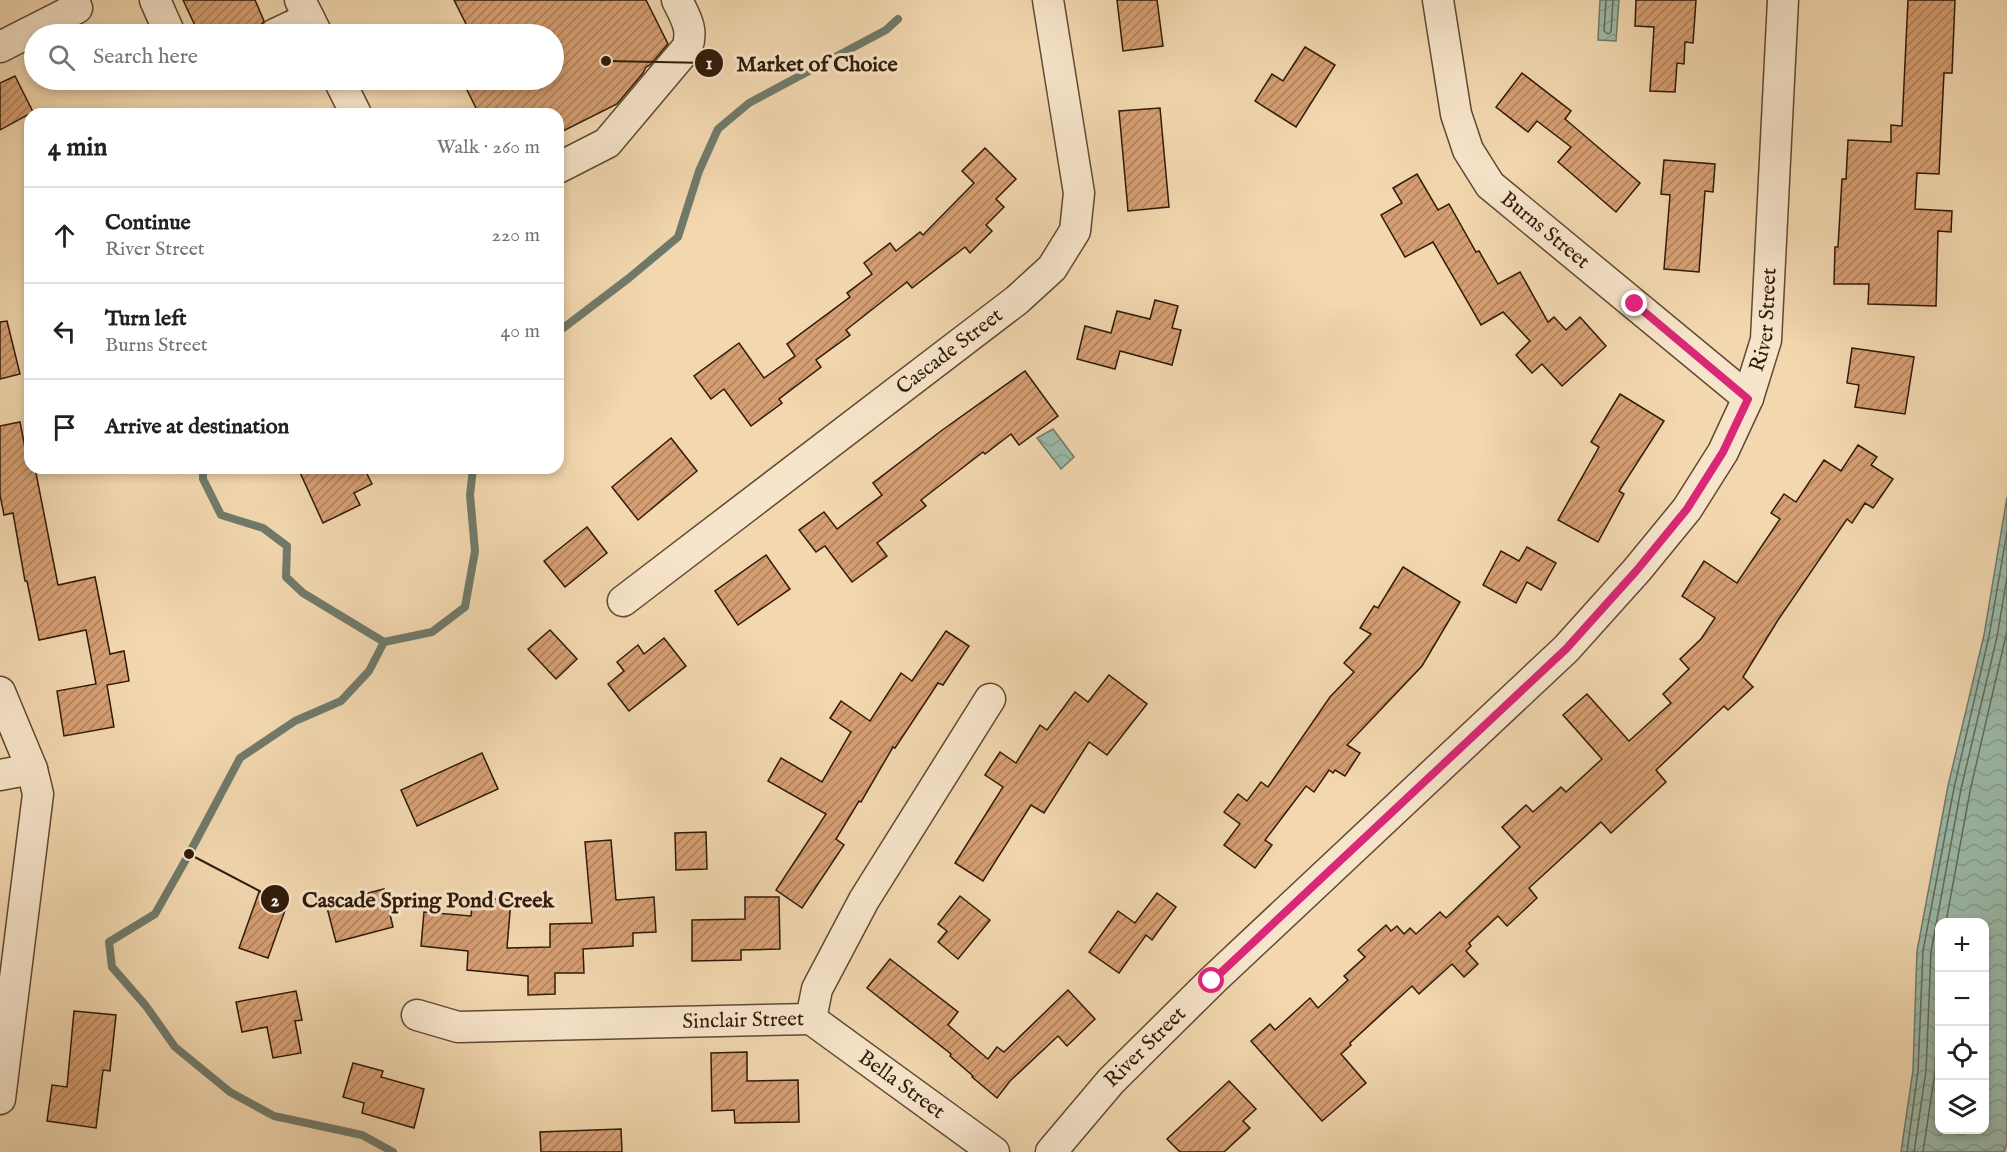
<!DOCTYPE html>
<html lang="en">
<head>
<meta charset="utf-8">
<style>
	:root { --surface:#fff; --page:#f2f2f2; --text:#202124; --muted:#757577; --line:#e0e0e0 }
	body { margin:0; font-family:"IM FELL English",serif; background:var(--page); color:var(--text) }
	.controls { position:absolute; right:18px; bottom:18px; display:grid; overflow:hidden; border-radius:12px; box-shadow:0 3px 9px #0003 }
	.controls button { width:54px; height:54px; display:grid; place-items:center; padding:0; border:0; border-bottom:2px solid var(--line); background:var(--surface); color:var(--text); font:30px sans-serif }
	.stop { position:absolute; width:18px; height:18px; margin:-14px; border:4px solid #db2777; border-radius:50%; background:#fff }
	.stop.end { background:#db2777; border-color:#fff; box-shadow:0 2px 6px #0008 }
	.list { margin:0; padding:0; list-style:none }
	h2 { display:flex; justify-content:space-between; align-items:center; height:78px; margin:0; padding:0 24px; font-size:26px }
	h2 small { font-size:20px; font-weight:400; color:var(--muted) }
	.list li { display:grid; grid-template-columns:39px 1fr auto; gap:18px; align-items:center; box-sizing:border-box; height:96px; padding:0 24px; border-top:2px solid var(--line) }
	.list b { display:block; font-size:22px; white-space:nowrap }
	.list p { margin:0; font-size:20px; white-space:nowrap; color:var(--muted) }
	.list em { font-size:20px; font-style:normal; color:var(--muted) }
	.icon { flex:none; width:33px; height:33px; fill:none; stroke:currentColor; stroke-width:2; stroke-linecap:round; stroke-linejoin:round }
	.map { position:relative; flex:none; width:2007px; height:1152px; overflow:hidden }
	.search { position:absolute; background:var(--surface); box-shadow:0 3px 9px #0003; left:24px; top:24px; width:540px; height:66px; display:flex; align-items:center; gap:15px; box-sizing:border-box; padding:0 21px; border-radius:33px; color:var(--muted); font-size:22px }
	.panel { position:absolute; background:var(--surface); box-shadow:0 3px 9px #0003; left:24px; top:108px; width:540px; height:366px; border-radius:18px }
	.map>svg:first-child { display:block }
	.water { fill:url(#water-waves); stroke:#707a6a; stroke-width:1.5; fill-rule:evenodd }
	.lines { fill:none; stroke-linecap:round; stroke-linejoin:round }
	.shore { stroke:#666a5a; stroke-width:1.5 }
	.stream { stroke:#707a6a; stroke-width:8 }
	.building { fill:url(#building-hatch); stroke:#301a09; stroke-width:1.5 }
	.minor-casing { stroke:#604932; stroke-width:33 }
	.minor { stroke:#f7e5cb; stroke-width:30 }
	.route { stroke:#db2777; stroke-width:8 }
	.labels { text-anchor:middle; dominant-baseline:central; stroke-width:6; stroke-linejoin:round; paint-order:stroke }
	.street-label { font-size:21px; fill:#301a09; stroke:#f7e5cb }
	.leader { fill:none; stroke:#301a09; stroke-width:2 }
	.callout-dot { fill:#301a09; stroke:#f7e5cb; stroke-width:2 }
	.mark-label { font-size:18px; text-anchor:middle; font-weight:bold; fill:#fff }
	.callout-label { font-size:22px; text-anchor:middle; font-weight:bold; fill:#301a09; stroke:#f7e5cb; stroke-width:6; stroke-linejoin:round; paint-order:stroke }
</style>
</head>
<body>
<div class="map">
<svg width="2007" height="1152" viewBox="0 0 2007 1152">
	<defs>
		<pattern id="water-waves" width="16" height="10" patternUnits="userSpaceOnUse" patternTransform="scale(1.5)"><rect width="16" height="10" fill="#9bbaaa"/><path d="M0 5q4-4 8 0t8 0" fill="none" stroke="#869f91"/></pattern>
		<pattern id="building-hatch" width="6" height="6" patternUnits="userSpaceOnUse" patternTransform="scale(1.5)"><rect width="6" height="6" fill="#d69f73"/><path d="M-1 1l2-2M0 6l6-6M5 7l2-2" fill="none" stroke="#ae815d"/></pattern>
	</defs>
	<rect width="100%" height="100%" fill="#f2d7af"/>
	<filter id="stains"><feTurbulence type="fractalNoise" baseFrequency=".00333" numOctaves="4"/><feColorMatrix values="0 0 0 0 .2 0 0 0 0 .09 0 0 0 0 .02 0 0 0 .5 -.17"/></filter>
	<radialGradient id="worn" r=".72"><stop offset=".6" stop-color="#630" stop-opacity="0"/><stop offset="1" stop-color="#630" stop-opacity=".3"/></radialGradient>
	<g class="water">
		<polygon points="1600,0 1619,0 1616,41 1598,40"/>
		<polygon points="1053,429 1074,457 1061,469 1037,438"/>
		<path d="M 2007,497 L 2007,1143 L 2004,1152 L 1901,1152 L 1913,1070 L 1917,951 L 1948,786 L 1984,635 ZM 1984,922 L 1984,1130 L 1940,1130 L 1940,922 Z"/>
	</g>
	<g class="lines">
		<g class="shore">
			<polyline points="1606,0 1604,31 1608,34 1611,32 1613,0"/>
			<polyline points="1946,922 1970,791 2007,631"/>
			<polyline points="1907,1152 1918,1071 1923,951 1954,788 1989,636 2007,532"/>
			<polyline points="1914,1152 1926,1071 1931,952 1961,789 1997,637 2007,577"/>
			<polyline points="1923,1152 1935,1072 1940,962"/>
		</g>
		<g class="stream">
			<polyline points="558,332 629,278 678,237 699,171 718,129 749,103 886,30 898,19"/>
			<polyline points="203,468 203,479 221,515 263,528 287,546 286,577 303,593 384,642 369,671 341,701 295,721 240,758 189,854 155,914 109,942 112,967 146,1006 175,1047 230,1092 274,1116 362,1135 393,1152"/>
			<polyline points="384,642 432,632 465,607 475,551 470,495 473,468"/>
		</g>
	</g>
	<g class="building">
		<polygon points="183,0 255,0 264,21 261,25 258,32 253,34 199,34"/>
		<polygon points="454,0 646,0 668,44 650,65 646,67 643,73 617,104 561,132 558,127 558,114 479,114 462,80 554,80 554,34 471,34"/>
		<polygon points="1117,0 1157,0 1163,46 1123,51"/>
		<polygon points="1636,0 1696,0 1693,43 1685,42 1684,64 1677,63 1675,92 1650,91 1654,27 1635,26"/>
		<polygon points="1908,0 1955,0 1952,73 1944,73 1939,174 1917,173 1915,209 1952,211 1951,232 1938,231 1936,306 1868,304 1869,284 1834,284 1835,247 1838,247 1842,179 1846,179 1848,140 1891,142 1891,125 1902,126"/>
		<polygon points="1305,47 1335,65 1296,127 1255,101 1272,74 1283,81"/>
		<polygon points="1522,73 1571,111 1565,119 1640,183 1616,212 1558,162 1571,147 1537,121 1528,132 1496,107"/>
		<polygon points="15,76 33,112 0,130 0,83"/>
		<polygon points="1160,108 1169,207 1128,211 1119,111"/>
		<polygon points="985,148 1016,179 996,199 1004,207 986,225 992,231 970,253 965,247 912,288 907,282 846,330 850,335 816,360 821,367 779,399 782,403 751,426 724,389 711,399 694,376 739,343 764,378 795,356 787,344 850,297 847,293 872,274 864,263 890,243 896,251 920,232 923,235 974,183 962,171"/>
		<polygon points="1664,160 1715,164 1713,192 1705,191 1699,272 1664,269 1670,195 1661,194"/>
		<polygon points="1417,174 1438,210 1449,204 1476,252 1479,251 1498,284 1520,272 1548,322 1554,317 1566,330 1580,317 1606,346 1562,386 1542,364 1532,373 1516,355 1530,341 1503,312 1481,325 1433,242 1405,257 1381,215 1402,203 1393,188"/>
		<polygon points="1155,300 1178,306 1172,328 1181,330 1172,365 1120,351 1115,369 1077,359 1085,326 1111,333 1117,311 1150,319"/>
		<polygon points="7,321 20,374 0,379 0,322"/>
		<polygon points="1852,348 1914,357 1905,414 1855,407 1859,385 1847,383"/>
		<polygon points="1025,371 1058,416 1019,445 1011,434 985,454 983,452 921,500 926,506 877,543 887,556 852,582 825,546 816,552 799,530 824,512 837,529 882,495 873,483 941,431"/>
		<polygon points="1620,394 1664,421 1619,491 1624,494 1598,542 1558,520 1599,447 1591,442"/>
		<polygon points="20,422 29,468 35,468 58,585 95,577 110,654 124,651 129,681 107,685 114,727 64,736 57,691 96,684 86,630 39,640 27,581 25,581 13,513 4,515 0,495 0,426"/>
		<polygon points="671,438 697,471 638,520 612,487"/>
		<polygon points="1858,445 1877,457 1871,465 1893,479 1873,508 1865,503 1852,523 1847,519 1778,620 1743,677 1753,687 1728,710 1724,706 1656,770 1666,782 1611,833 1601,822 1529,888 1537,898 1507,926 1498,916 1469,943 1471,946 1466,951 1478,964 1464,977 1452,964 1419,994 1412,986 1350,1043 1351,1045 1341,1054 1366,1083 1322,1121 1251,1041 1270,1024 1275,1030 1310,998 1318,1008 1348,980 1344,976 1365,957 1358,950 1386,925 1391,931 1397,926 1404,934 1410,928 1416,934 1440,912 1446,918 1520,847 1502,827 1526,805 1533,812 1561,787 1566,792 1602,759 1563,715 1587,694 1629,741 1671,703 1663,694 1689,669 1680,659 1701,639 1715,618 1682,596 1704,561 1737,583 1780,519 1771,513 1784,494 1796,502 1824,460 1841,471"/>
		<polygon points="298,468 364,468 372,484 354,493 360,505 323,523"/>
		<polygon points="587,527 607,553 565,587 544,561"/>
		<polygon points="1527,547 1556,563 1541,590 1527,582 1516,603 1483,585 1501,551 1519,561"/>
		<polygon points="766,555 790,589 738,625 715,591"/>
		<polygon points="1403,567 1460,602 1422,666 1347,745 1360,753 1345,776 1335,770 1333,773 1329,770 1314,792 1306,786 1265,840 1272,845 1255,868 1224,845 1240,824 1224,812 1238,794 1247,801 1261,782 1268,787 1330,697 1354,672 1344,663 1371,634 1360,628 1374,606 1378,608"/>
		<polygon points="550,630 577,659 556,679 528,649"/>
		<polygon points="946,631 969,646 943,685 938,683 895,748 893,747 861,802 859,801 836,839 844,845 802,908 776,890 826,814 768,781 781,758 822,782 851,732 830,718 841,701 870,721 901,673 912,681"/>
		<polygon points="664,638 686,666 629,711 608,684 624,671 617,662 638,645 644,654"/>
		<polygon points="1109,675 1147,704 1107,755 1089,742 1044,813 1031,805 983,881 955,863 1003,787 985,775 1000,752 1016,763 1040,725 1047,730 1075,692 1088,702"/>
		<polygon points="482,753 498,789 417,826 401,790"/>
		<polygon points="706,832 707,869 676,870 675,833"/>
		<polygon points="611,840 616,900 654,897 656,932 633,933 633,946 583,949 584,973 555,973 555,994 528,995 528,976 467,970 468,951 421,946 424,912 471,916 473,897 511,900 507,948 550,947 550,924 592,923 585,842"/>
		<polygon points="384,889 393,927 336,942 326,904"/>
		<polygon points="259,892 288,902 268,958 239,948"/>
		<polygon points="1157,893 1176,907 1152,940 1146,935 1119,973 1089,952 1118,911 1135,923"/>
		<polygon points="960,896 990,920 958,959 938,942 947,931 938,924"/>
		<polygon points="745,897 779,897 780,949 741,950 741,960 692,961 692,920 745,919"/>
		<polygon points="890,959 958,1012 948,1025 988,1059 997,1047 1004,1052 1068,990 1095,1019 1067,1046 1058,1036 1010,1081 997,1098 972,1077 973,1076 950,1056 951,1054 867,988"/>
		<polygon points="296,991 302,1020 295,1021 301,1053 273,1058 267,1027 242,1032 236,1002"/>
		<polygon points="74,1011 116,1015 110,1071 103,1070 96,1128 47,1121 52,1085 67,1087"/>
		<polygon points="747,1052 747,1081 798,1080 799,1122 735,1123 734,1110 712,1111 711,1053"/>
		<polygon points="353,1063 383,1071 381,1077 424,1089 414,1128 362,1113 364,1103 343,1097"/>
		<polygon points="1229,1081 1256,1109 1243,1121 1250,1128 1224,1152 1180,1152 1167,1139"/>
		<polygon points="621,1129 622,1152 541,1152 540,1132"/>
	</g>
	<g class="lines">
		<defs>
			<g id="minor">
				<polyline points="155,0 170,34"/>
				<polyline points="300,0 317,34"/>
				<path id="s1" d="M 1438,0 L 1456,114 L 1468,150 L 1490,185 L 1748,398"/>
				<polyline points="275,34 309,18"/>
				<polyline points="0,47 77,8"/>
				<polyline points="339,80 356,114"/>
				<path d="M 558,168 L 607,143 L 687,48 C 694,29 685,17 677,0"/>
				<path id="s2" d="M 623,601 L 1017,300 L 1052,268 L 1075,231 L 1079,193 L 1048,0"/>
				<polyline points="0,692 32,769 38,794 0,1099"/>
				<polyline points="0,775 32,769"/>
				<path id="s3" d="M 417,1015 L 458,1027 L 811,1019"/>
				<polyline points="811,1019 817,989 864,900 990,699"/>
				<path id="s4" d="M 811,1019 L 994,1152"/>
				<path id="s5" d="M 1051,1152 L 1111,1081 L 1212,981 L 1566,649 L 1637,570 L 1687,509 L 1723,452 L 1748,398 L 1766,340 L 1783,0"/>
			</g>
		</defs>
		<use href="#minor" class="minor-casing"/>
		<use href="#minor" class="minor"/>
	</g>
	<g class="lines">
		<polyline class="route" points="1212,981 1566,649 1637,570 1687,509 1723,452 1748,399 1635,304"/>
	</g>
	<g class="labels">
		<g class="street-label">
			<text stroke="none"><textPath href="#s1" startOffset="266">Burns Street</textPath></text>
			<text stroke="none"><textPath href="#s5" startOffset="1113">River Street</textPath></text>
			<text stroke="none"><textPath href="#s2" startOffset="411">Cascade Street</textPath></text>
			<text stroke="none"><textPath href="#s3" startOffset="328">Sinclair Street</textPath></text>
			<text stroke="none"><textPath href="#s5" startOffset="141">River Street</textPath></text>
			<text stroke="none"><textPath href="#s4" startOffset="112">Bella Street</textPath></text>
		</g>
	</g>
	<path class="leader" d="M606 61L709 63M189 854L275 899"/>
	<g class="callout-dot">
		<circle cx="606" cy="61" r="6"/>
		<circle cx="189" cy="854" r="6"/>
		<circle cx="709" cy="63" r="15"/>
		<circle cx="275" cy="899" r="15"/>
	</g>
	<g class="mark-label">
		<text x="709" y="69">1</text>
		<text x="275" y="906">2</text>
	</g>
	<g class="callout-label">
		<text x="817" y="71">Market of Choice</text>
		<text x="428" y="907">Cascade Spring Pond Creek</text>
	</g>
	<rect width="100%" height="100%" filter="url(#stains)"/>
	<rect width="100%" height="100%" fill="url(#worn)"/>
</svg>
<div class="controls">
<button>+</button>
<button>−</button>
<button><svg class="icon" aria-label="locate" viewBox="0 0 24 24"><circle cx="12" cy="12" r="6"/><path d="M12 2v4M12 18v4M2 12h4M18 12h4"/></svg></button>
<button><svg class="icon" aria-label="layers" viewBox="0 0 24 24"><path d="M12 4l9 5-9 5-9-5zM3 14l9 5 9-5"/></svg></button>
</div>
<div class="stop" style="left:1212px;top:981px"></div>
<div class="stop end" style="left:1635px;top:304px"></div>
<div class="search"><svg class="icon" aria-label="search" viewBox="0 0 24 24"><circle cx="10" cy="10" r="6"/><path d="M15 15l6 6"/></svg>Search here</div>
<section class="panel">
<h2>4 min<small>Walk · 260 m</small></h2>
<ul class="list">
<li><svg class="icon" aria-label="ahead" viewBox="0 0 24 24"><path d="M12 20V5M6 11l6-6 6 6"/></svg><div><b>Continue</b><p>River Street</p></div><em>220 m</em></li>
<li><svg class="icon" aria-label="left" viewBox="0 0 24 24"><path d="M17 20v-9H6M10 6l-5 5 5 5"/></svg><div><b>Turn left</b><p>Burns Street</p></div><em>40 m</em></li>
<li><svg class="icon" aria-label="arrive" viewBox="0 0 24 24"><path d="M6 21V4h12l-3 4 3 4H6"/></svg><div><b>Arrive at destination</b></div></li>
</ul>
</section>
</div>
</body>
</html>
